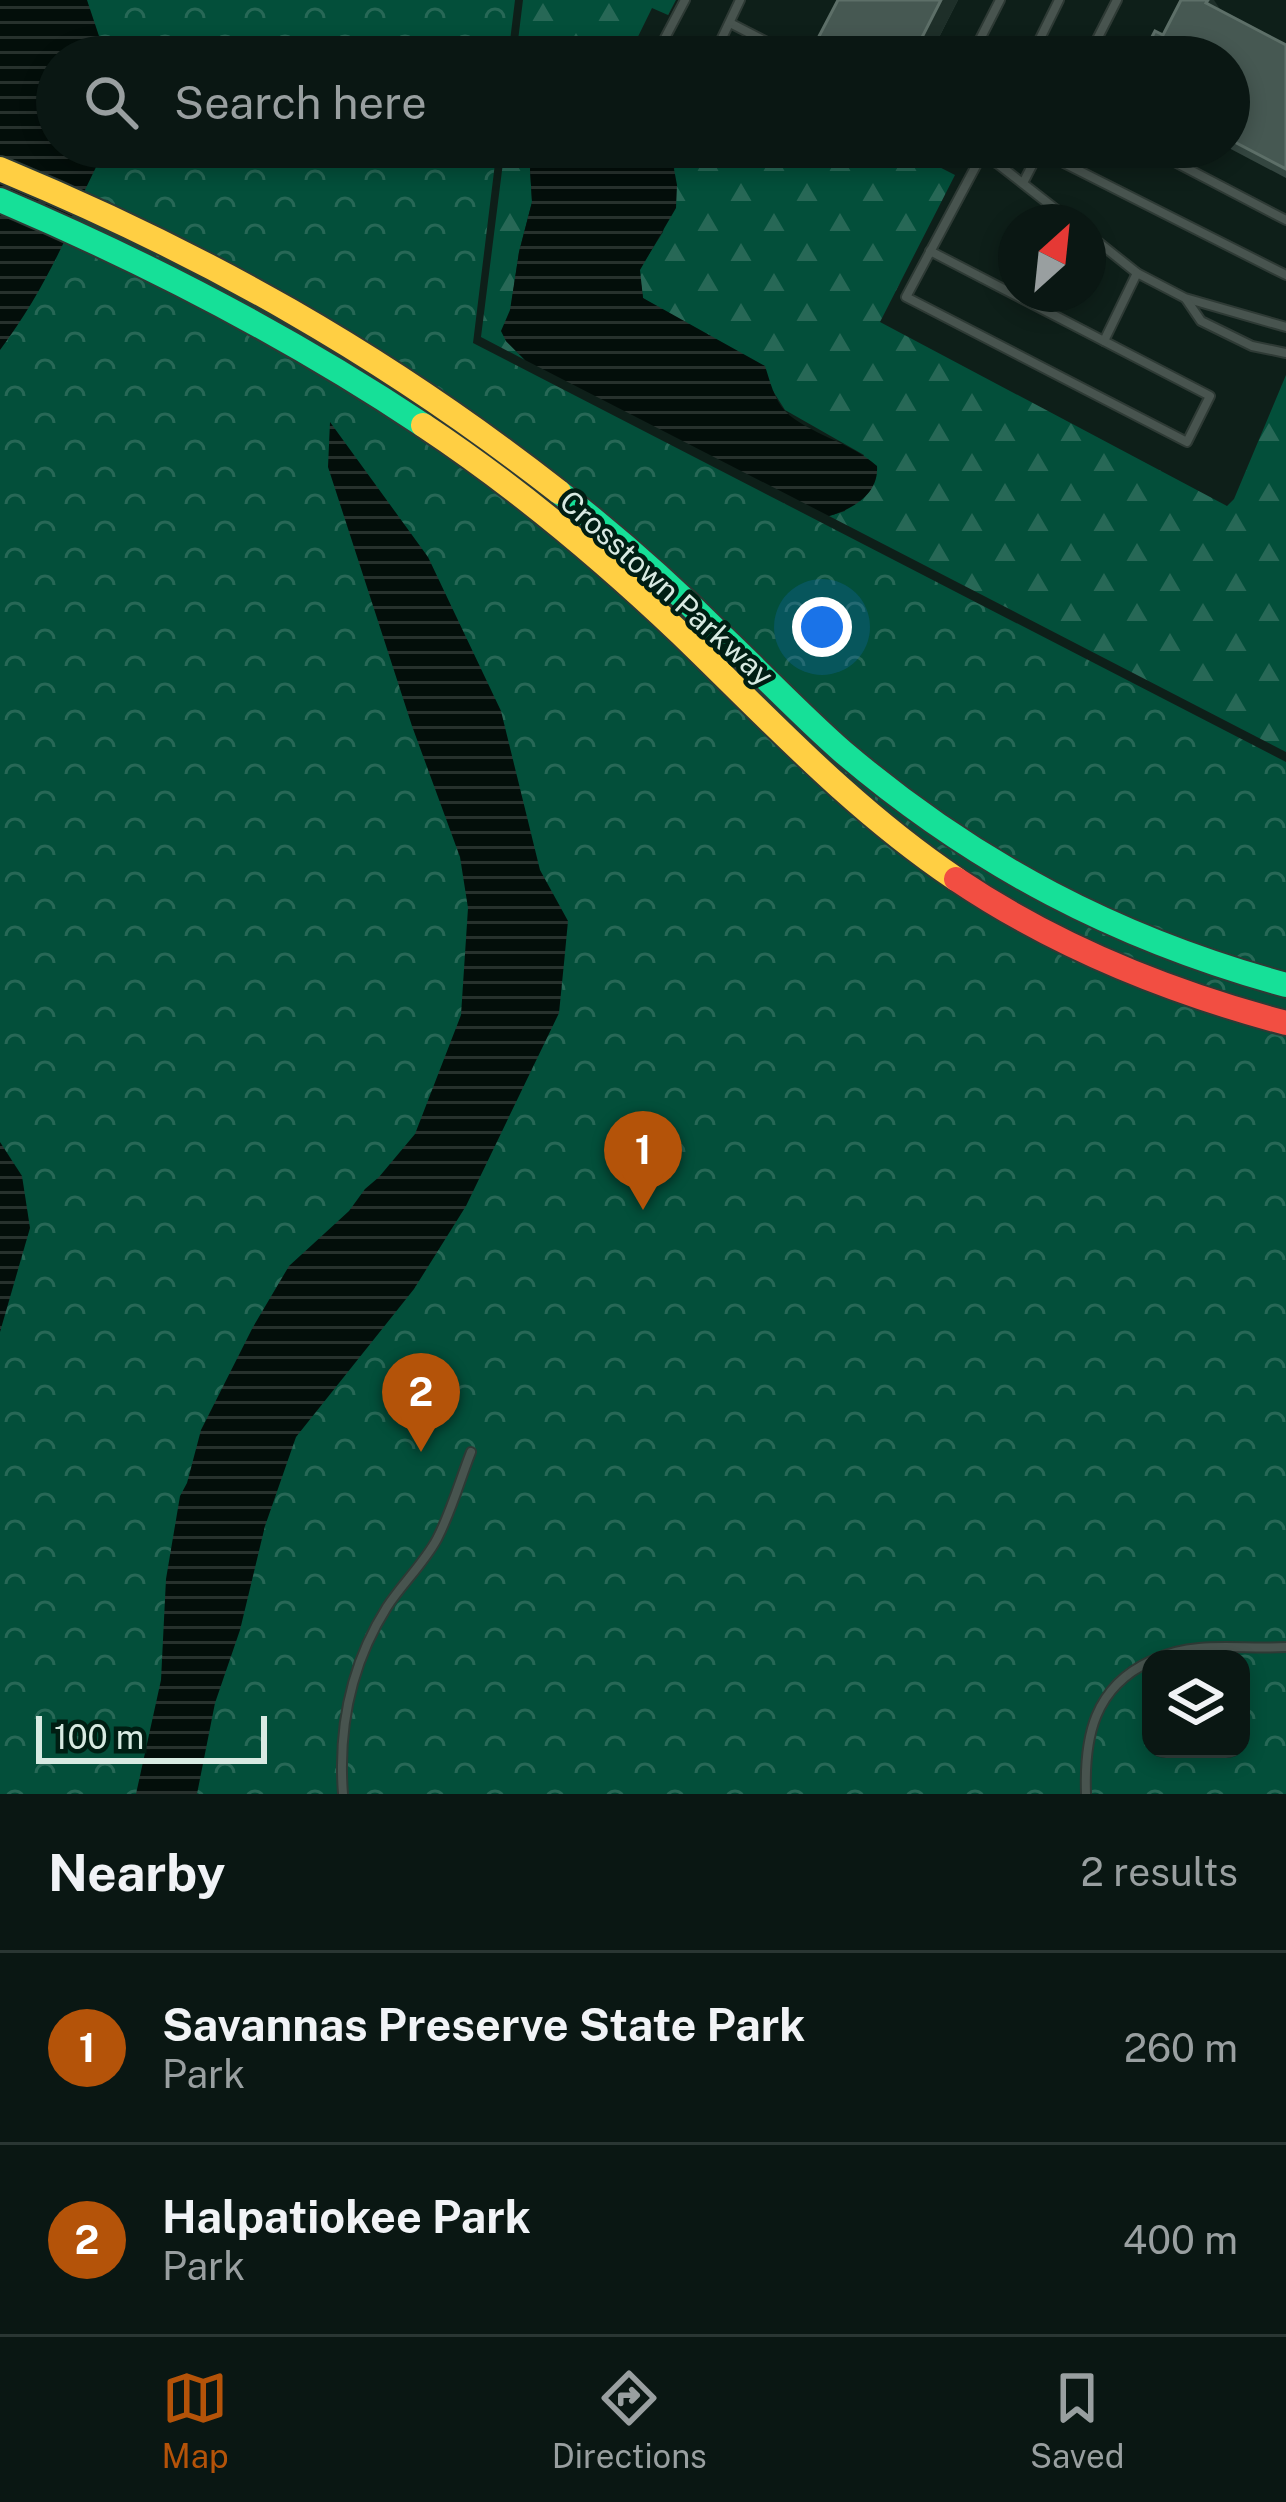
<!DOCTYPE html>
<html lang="en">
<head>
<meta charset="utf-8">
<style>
	:root { --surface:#0a1713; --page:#13201c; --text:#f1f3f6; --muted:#999fa0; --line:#2a3633; --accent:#b45309 }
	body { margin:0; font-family:"Public Sans",sans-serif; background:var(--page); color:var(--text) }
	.controls { position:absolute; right:36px; bottom:36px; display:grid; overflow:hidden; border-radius:24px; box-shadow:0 6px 18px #0003 }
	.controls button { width:108px; height:108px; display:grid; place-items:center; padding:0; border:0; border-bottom:3px solid var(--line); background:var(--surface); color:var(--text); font:60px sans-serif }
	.compass { position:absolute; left:998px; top:204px; width:108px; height:108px; border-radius:50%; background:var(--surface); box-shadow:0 6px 18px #0003; rotate:27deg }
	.scale { position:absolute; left:36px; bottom:30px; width:231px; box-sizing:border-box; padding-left:12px; border:6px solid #d8eae2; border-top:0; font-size:33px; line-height:42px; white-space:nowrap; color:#d8eae2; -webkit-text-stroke:9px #001e13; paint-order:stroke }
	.you { position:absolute; left:822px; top:627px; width:42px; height:42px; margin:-30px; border:9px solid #fff; border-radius:50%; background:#1a73e8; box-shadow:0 0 0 18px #1a73e833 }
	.badge { display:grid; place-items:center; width:78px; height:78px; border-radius:50%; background:var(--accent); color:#fff; font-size:39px; font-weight:700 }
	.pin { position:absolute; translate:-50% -99px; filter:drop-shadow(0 3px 6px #0008) }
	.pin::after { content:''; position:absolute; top:63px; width:42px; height:36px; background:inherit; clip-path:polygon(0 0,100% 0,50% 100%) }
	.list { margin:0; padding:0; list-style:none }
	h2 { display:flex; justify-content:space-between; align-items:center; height:156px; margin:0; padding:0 48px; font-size:51px }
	h2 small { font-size:39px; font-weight:400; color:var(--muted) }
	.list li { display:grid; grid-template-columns:78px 1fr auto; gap:36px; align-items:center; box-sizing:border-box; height:192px; padding:0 48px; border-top:3px solid var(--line) }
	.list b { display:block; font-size:45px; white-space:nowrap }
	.list p { margin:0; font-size:39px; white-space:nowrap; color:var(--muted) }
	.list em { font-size:39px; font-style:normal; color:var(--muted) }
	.icon { flex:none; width:66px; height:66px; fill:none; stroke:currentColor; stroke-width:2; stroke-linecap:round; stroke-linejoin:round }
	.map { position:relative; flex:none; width:1286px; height:1794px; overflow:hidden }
	.search { position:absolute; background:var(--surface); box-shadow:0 6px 18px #0003; left:36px; right:36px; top:36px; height:132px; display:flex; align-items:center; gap:30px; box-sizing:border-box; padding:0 42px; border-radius:66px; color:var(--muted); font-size:45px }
	.sheet { height:540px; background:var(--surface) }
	nav { display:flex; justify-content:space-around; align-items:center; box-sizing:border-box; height:168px; border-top:3px solid var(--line); background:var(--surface); font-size:33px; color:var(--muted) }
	nav a { display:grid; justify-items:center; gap:6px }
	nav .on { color:var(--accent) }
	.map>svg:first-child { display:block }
	.forest { fill:url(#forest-firs) }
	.park { fill:url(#park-crowns); fill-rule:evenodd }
	.water { fill:url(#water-rules) }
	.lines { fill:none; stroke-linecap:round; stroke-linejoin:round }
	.lane-casing { stroke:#2e3a35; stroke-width:12 }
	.fast-casing { stroke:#2e3a35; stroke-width:28 }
	.slow-casing { stroke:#2e3a35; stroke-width:28 }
	.jam-casing { stroke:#2e3a35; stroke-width:28 }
	.lane { stroke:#48544f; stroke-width:8 }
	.fast { stroke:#16e098; stroke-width:24 }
	.slow { stroke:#ffcf43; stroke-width:24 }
	.jam { stroke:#f24e42; stroke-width:24 }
	.wall { fill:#344640 }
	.shaded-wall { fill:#1e2f29 }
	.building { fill:#465852; stroke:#5d6f68; stroke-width:3 }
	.labels { text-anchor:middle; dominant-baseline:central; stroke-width:9; stroke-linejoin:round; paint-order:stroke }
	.street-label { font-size:30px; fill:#d8eae2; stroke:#001e13 }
</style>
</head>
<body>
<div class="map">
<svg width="1286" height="1794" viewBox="0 0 1286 1794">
	<defs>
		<pattern id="forest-firs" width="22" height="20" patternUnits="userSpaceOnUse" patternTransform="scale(3)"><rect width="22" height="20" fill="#034f3a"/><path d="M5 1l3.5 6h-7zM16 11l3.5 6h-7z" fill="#276856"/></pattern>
		<pattern id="park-crowns" width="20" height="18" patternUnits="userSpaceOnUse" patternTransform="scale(3)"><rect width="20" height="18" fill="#034f3a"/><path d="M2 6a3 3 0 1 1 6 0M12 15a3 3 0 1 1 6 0" fill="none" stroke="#276856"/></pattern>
		<pattern id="water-rules" width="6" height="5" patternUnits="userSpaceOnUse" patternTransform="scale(3)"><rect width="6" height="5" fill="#030e0a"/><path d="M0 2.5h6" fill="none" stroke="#27312d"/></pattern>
	</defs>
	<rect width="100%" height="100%" fill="#0e1f19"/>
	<g class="forest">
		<polygon points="523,0 676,0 668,15 652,8 628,57 516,57"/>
		<polygon points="505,147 534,147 530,169 532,202 519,252 506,341 525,360 481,337"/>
		<polygon points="674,147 900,147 955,175 880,322 1227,506 1234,499 1286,375 1286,752 829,516 845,511 864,455 785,410 773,391 643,298 639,270 663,232 675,164 671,153"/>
	</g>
	<path class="park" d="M 0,0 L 515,0 L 508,57 L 57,57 L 57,147 L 497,147 L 473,343 L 1286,762 L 1286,1794 L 0,1794 ZM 1151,1659 L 1241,1659 L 1241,1749 L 1151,1749 Z"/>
	<g class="water">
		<path d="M 0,0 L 87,0 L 106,57 L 57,57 L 57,147 L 102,147 L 98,163 L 70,221 L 70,229 C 50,273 29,311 0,350 Z"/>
		<path d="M 534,147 L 656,147 L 671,153 L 677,185 L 676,208 L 640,270 L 643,298 L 765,366 C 770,381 774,399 785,411 C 808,434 851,442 877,466 C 879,494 853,509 829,516 L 525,360 L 506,341 L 501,331 L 510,310 L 519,252 L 532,202 L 530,169 Z"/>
		<polygon points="330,422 428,557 501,711 540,870 568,921 564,963 559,1013 466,1206 414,1289 296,1437 265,1526 240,1630 215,1703 197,1794 136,1794 161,1680 166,1579 180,1496 187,1483 201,1430 253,1327 289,1266 349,1211 365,1189 379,1177 415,1134 461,1015 468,908 460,857 412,726 328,467"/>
		<polygon points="0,1142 22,1176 30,1228 0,1332"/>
	</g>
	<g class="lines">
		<defs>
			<g id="lane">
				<polyline points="730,23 796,57"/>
				<polyline points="655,57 685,0"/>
				<polyline points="713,57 740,0"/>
				<polyline points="971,57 1000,0"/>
				<polyline points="1031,57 1059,0"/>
				<polyline points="1088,57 1117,0"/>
				<polyline points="967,147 998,164 1072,222"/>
				<polyline points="1146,147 1286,220"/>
				<polyline points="1040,151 1286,275"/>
				<polyline points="1023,183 1041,148"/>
				<polyline points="1088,234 1137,273 1185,298 1286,327"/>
				<polyline points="930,251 1210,396 1187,442 906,297 986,147"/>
				<polyline points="1186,299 1201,321 1252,346 1286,353"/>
				<polyline points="1104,341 1137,273"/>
				<path d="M 1155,1659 C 1197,1640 1241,1650 1286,1647"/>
				<path d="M 343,1794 C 338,1728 351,1664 387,1607 C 402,1584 424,1563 437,1539 C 451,1512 460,1480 471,1452"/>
				<path d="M 1086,1794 C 1084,1737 1094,1687 1151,1661"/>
			</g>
			<g id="fast">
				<path d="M 0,200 C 148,263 289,336 423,425"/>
				<path d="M 559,492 C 617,537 672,586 724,638 C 764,676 802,716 843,752 C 976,865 1118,939 1286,985"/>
			</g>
			<g id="slow">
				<path d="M 0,169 C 205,254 384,355 559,492"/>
				<path d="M 423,425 C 515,486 601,558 681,634 C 770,720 852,809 956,879"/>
			</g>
			<path id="jam" d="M 956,879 C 1057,947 1169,992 1286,1023"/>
		</defs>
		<use href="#lane" class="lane-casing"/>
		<use href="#fast" class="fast-casing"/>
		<use href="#slow" class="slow-casing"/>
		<use href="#jam" class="jam-casing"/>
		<use href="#lane" class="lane"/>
		<use href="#fast" class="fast"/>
		<use href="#slow" class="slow"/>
		<use href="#jam" class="jam"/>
	</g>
	<g class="wall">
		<polygon points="838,0 958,0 929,57 833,57 827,54 817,40"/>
		<polygon points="1220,9 1219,10 1286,45 1286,178 1227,147 1229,147 1229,57 1145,57 1143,54 1163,35"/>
	</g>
	<g class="shaded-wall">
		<polygon points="941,0 958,0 929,57 912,57"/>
		<polygon points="1208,0 1214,0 1220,9 1216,17 1206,3"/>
	</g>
	<g class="building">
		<polygon points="838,0 941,0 912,57 850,57 817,40"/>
		<polygon points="1181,0 1208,0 1206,3 1286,45 1286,169 1229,139 1229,57 1148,57 1143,54 1155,31 1163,35"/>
	</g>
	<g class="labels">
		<g class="street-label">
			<text transform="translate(667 588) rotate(42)">Crosstown Parkway</text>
		</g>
	</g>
</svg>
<div class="controls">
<button><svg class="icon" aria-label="layers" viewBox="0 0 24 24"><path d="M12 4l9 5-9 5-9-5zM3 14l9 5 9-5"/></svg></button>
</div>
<svg class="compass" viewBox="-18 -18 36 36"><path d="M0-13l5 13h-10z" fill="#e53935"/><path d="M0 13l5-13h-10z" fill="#999fa0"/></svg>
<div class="scale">100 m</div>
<div class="you"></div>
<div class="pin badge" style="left:643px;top:1210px">1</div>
<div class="pin badge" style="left:421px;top:1452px">2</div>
<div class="search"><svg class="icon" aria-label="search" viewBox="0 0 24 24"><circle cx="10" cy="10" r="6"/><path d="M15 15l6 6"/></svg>Search here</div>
</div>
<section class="sheet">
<h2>Nearby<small>2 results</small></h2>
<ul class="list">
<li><span class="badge">1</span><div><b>Savannas Preserve State Park</b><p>Park</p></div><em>260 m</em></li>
<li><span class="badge">2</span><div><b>Halpatiokee Park</b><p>Park</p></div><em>400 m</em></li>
</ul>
</section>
<nav>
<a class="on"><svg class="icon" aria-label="map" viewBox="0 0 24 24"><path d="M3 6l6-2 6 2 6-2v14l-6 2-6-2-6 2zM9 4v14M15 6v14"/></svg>Map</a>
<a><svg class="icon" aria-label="directions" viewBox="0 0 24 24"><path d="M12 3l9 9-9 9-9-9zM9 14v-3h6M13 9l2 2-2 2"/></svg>Directions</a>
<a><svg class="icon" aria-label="saved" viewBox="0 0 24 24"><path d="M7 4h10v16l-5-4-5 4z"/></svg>Saved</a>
</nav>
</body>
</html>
